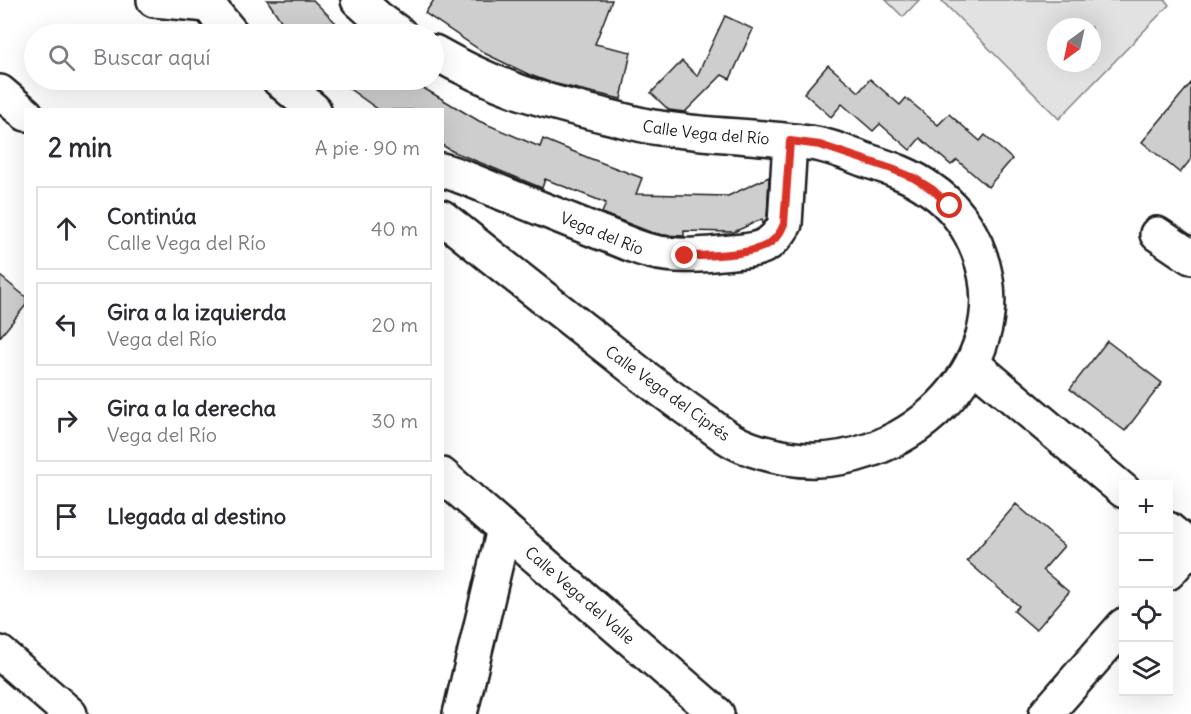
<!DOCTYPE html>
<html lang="es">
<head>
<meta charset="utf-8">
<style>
	:root { --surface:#fff; --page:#f2f2f3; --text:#2b2b33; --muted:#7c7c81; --line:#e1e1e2 }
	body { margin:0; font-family:Delius,sans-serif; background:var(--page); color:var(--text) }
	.controls { position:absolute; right:18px; bottom:18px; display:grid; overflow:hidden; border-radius:0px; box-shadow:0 6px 24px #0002 }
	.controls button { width:54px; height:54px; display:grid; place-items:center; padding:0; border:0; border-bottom:2px solid var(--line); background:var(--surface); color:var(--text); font:30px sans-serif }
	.compass { position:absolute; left:1047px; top:18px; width:54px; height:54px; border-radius:50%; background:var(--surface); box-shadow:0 6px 24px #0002; rotate:213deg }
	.stop { position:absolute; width:18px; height:18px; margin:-14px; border:4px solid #d93025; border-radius:50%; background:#fff }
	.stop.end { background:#d93025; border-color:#fff; box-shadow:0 2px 6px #0008 }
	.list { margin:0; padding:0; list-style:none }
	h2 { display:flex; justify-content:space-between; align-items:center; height:78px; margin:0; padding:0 24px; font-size:26px }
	h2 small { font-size:20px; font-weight:400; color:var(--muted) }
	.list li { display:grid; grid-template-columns:39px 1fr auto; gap:18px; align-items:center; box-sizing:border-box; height:84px; margin:0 12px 12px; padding:0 12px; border:2px solid var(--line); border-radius:0px }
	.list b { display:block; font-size:22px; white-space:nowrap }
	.list p { margin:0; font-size:20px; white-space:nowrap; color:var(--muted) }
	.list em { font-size:20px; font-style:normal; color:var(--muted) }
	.icon { flex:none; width:33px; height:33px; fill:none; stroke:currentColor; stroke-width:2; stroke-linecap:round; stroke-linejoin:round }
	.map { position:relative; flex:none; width:1191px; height:714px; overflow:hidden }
	.search { position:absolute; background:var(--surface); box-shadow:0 6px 24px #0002; left:24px; top:24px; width:420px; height:66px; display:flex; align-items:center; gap:15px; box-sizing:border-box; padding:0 21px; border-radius:33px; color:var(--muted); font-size:22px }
	.panel { position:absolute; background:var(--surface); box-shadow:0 6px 24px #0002; left:24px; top:108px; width:420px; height:462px; border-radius:0px }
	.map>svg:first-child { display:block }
	.green { fill:#e2e2e2; stroke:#7f7f7f; stroke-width:1.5; fill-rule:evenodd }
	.building { fill:#cecece; stroke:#1c1c1c; stroke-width:1.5 }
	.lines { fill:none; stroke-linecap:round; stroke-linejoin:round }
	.minor-casing { stroke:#1c1c1c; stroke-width:38 }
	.minor { stroke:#fff; stroke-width:33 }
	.route { stroke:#d93025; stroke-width:8 }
	.labels { text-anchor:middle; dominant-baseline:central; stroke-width:6; stroke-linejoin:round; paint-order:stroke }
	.street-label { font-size:16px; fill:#1c1c1c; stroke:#fff }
</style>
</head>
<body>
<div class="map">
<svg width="1191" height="714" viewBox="0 0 1191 714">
	<rect width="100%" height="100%" fill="#fff"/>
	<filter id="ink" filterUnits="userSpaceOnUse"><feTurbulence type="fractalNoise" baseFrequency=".0167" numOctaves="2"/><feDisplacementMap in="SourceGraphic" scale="12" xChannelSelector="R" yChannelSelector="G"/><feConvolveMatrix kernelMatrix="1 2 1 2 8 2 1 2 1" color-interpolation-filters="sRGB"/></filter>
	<g filter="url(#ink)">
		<g class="green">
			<polygon points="886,0 919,0 903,17"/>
			<path d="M 941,0 L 1165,0 L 1169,5 L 1059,119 ZM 1056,27 L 1092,27 L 1092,63 L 1056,63 Z"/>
		</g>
		<g class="building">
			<polygon points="267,0 313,0 347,34 290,34"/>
			<polygon points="434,0 612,0 595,44 631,52 621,99 552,83 530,75 486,54 425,13"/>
			<polygon points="725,16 753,29 730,79 722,75 685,112 669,110 651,93 682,61 697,76"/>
			<polygon points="828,65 859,92 870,79 900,105 906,98 938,125 949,114 980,141 985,135 1012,159 988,187 957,160 951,165 920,138 910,150 880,124 873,131 842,104 831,117 804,93"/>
			<polygon points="337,80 410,80 479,121 540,147 543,139 589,158 642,178 636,194 728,196 769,177 767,218 763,223 762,219 734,232 684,231 684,236 663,235 650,232 602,213 606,203 545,179 542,188 452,151 442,145 442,110 379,110"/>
			<polygon points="1191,83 1191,159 1180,173 1142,142"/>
			<polygon points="0,276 26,297 26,305 0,337"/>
			<polygon points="1107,341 1162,383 1125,431 1070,389"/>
			<polygon points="1016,504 1064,546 1043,570 1069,592 1036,630 1014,611 1019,606 967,561"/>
		</g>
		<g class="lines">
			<defs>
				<g id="minor">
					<polyline points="154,0 208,5"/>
					<polyline points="205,0 208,5 232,34"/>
					<polyline points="358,0 378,18 400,34"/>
					<path id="s1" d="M 434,52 C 462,68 490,81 520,92 C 548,102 578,109 606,116 C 624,120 642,126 660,128 C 711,136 764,136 816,144 C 834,147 851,155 868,161 C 890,168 911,175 930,189 C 953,204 970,228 979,253 C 1022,368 898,477 787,458 C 770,455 750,450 735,442 C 725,437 716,429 707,423 C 675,401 644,377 614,353 C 556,308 499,263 442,217"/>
					<polyline points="279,80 314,110"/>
					<polyline points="0,92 26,114"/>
					<path id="s2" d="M 442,170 C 463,176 482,185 502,193 C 534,206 567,219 599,232 C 616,238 633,247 650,251 C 677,258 705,255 732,252 C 757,250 771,249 785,224 L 790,141"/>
					<polyline points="1157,234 1191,257"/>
					<polyline points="973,364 1124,491"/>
					<path id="s3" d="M 442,475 L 717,714"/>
					<polyline points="1168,529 1191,548"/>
					<polyline points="1168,573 1191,547"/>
					<polyline points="0,653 70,714"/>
					<polyline points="460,714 504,529"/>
					<polyline points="1046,714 1124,625"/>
				</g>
			</defs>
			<use href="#minor" class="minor-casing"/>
			<use href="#minor" class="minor"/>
		</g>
	</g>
	<g class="lines" filter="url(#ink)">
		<path class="route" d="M 685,256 C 706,256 753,255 770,243 C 777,238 781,232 784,224 L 790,141 L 820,145 L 892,169 L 914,178 L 933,190 L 950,206"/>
	</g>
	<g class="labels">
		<g class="street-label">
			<text stroke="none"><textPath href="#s1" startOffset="286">Calle Vega del Río</textPath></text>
			<text stroke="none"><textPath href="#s2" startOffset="172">Vega del Río</textPath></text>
			<text transform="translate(668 393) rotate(36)">Calle Vega del Ciprés</text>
			<text stroke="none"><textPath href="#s3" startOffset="183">Calle Vega del Valle</textPath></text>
		</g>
	</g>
</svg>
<div class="controls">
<button>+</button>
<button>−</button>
<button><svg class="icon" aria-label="locate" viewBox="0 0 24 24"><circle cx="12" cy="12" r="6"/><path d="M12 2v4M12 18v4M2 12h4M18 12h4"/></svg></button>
<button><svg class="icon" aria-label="layers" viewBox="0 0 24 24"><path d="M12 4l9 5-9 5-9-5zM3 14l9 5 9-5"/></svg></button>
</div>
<svg class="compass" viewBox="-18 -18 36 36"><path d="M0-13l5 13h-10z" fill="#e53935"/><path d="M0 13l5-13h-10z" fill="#7c7c81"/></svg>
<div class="stop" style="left:950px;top:206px"></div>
<div class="stop end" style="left:685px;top:256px"></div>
<div class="search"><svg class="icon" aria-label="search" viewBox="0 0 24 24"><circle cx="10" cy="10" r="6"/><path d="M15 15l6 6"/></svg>Buscar aquí</div>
<section class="panel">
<h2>2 min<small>A pie · 90 m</small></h2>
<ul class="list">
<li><svg class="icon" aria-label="ahead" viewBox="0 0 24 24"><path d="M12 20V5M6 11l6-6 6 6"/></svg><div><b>Continúa</b><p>Calle Vega del Río</p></div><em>40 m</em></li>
<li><svg class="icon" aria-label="left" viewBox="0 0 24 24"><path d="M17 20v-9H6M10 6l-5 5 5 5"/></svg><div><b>Gira a la izquierda</b><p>Vega del Río</p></div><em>20 m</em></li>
<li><svg class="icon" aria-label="right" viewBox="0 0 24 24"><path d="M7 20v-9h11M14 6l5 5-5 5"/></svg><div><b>Gira a la derecha</b><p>Vega del Río</p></div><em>30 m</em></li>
<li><svg class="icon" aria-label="arrive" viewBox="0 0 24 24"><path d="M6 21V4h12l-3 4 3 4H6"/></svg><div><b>Llegada al destino</b></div></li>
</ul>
</section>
</div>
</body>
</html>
